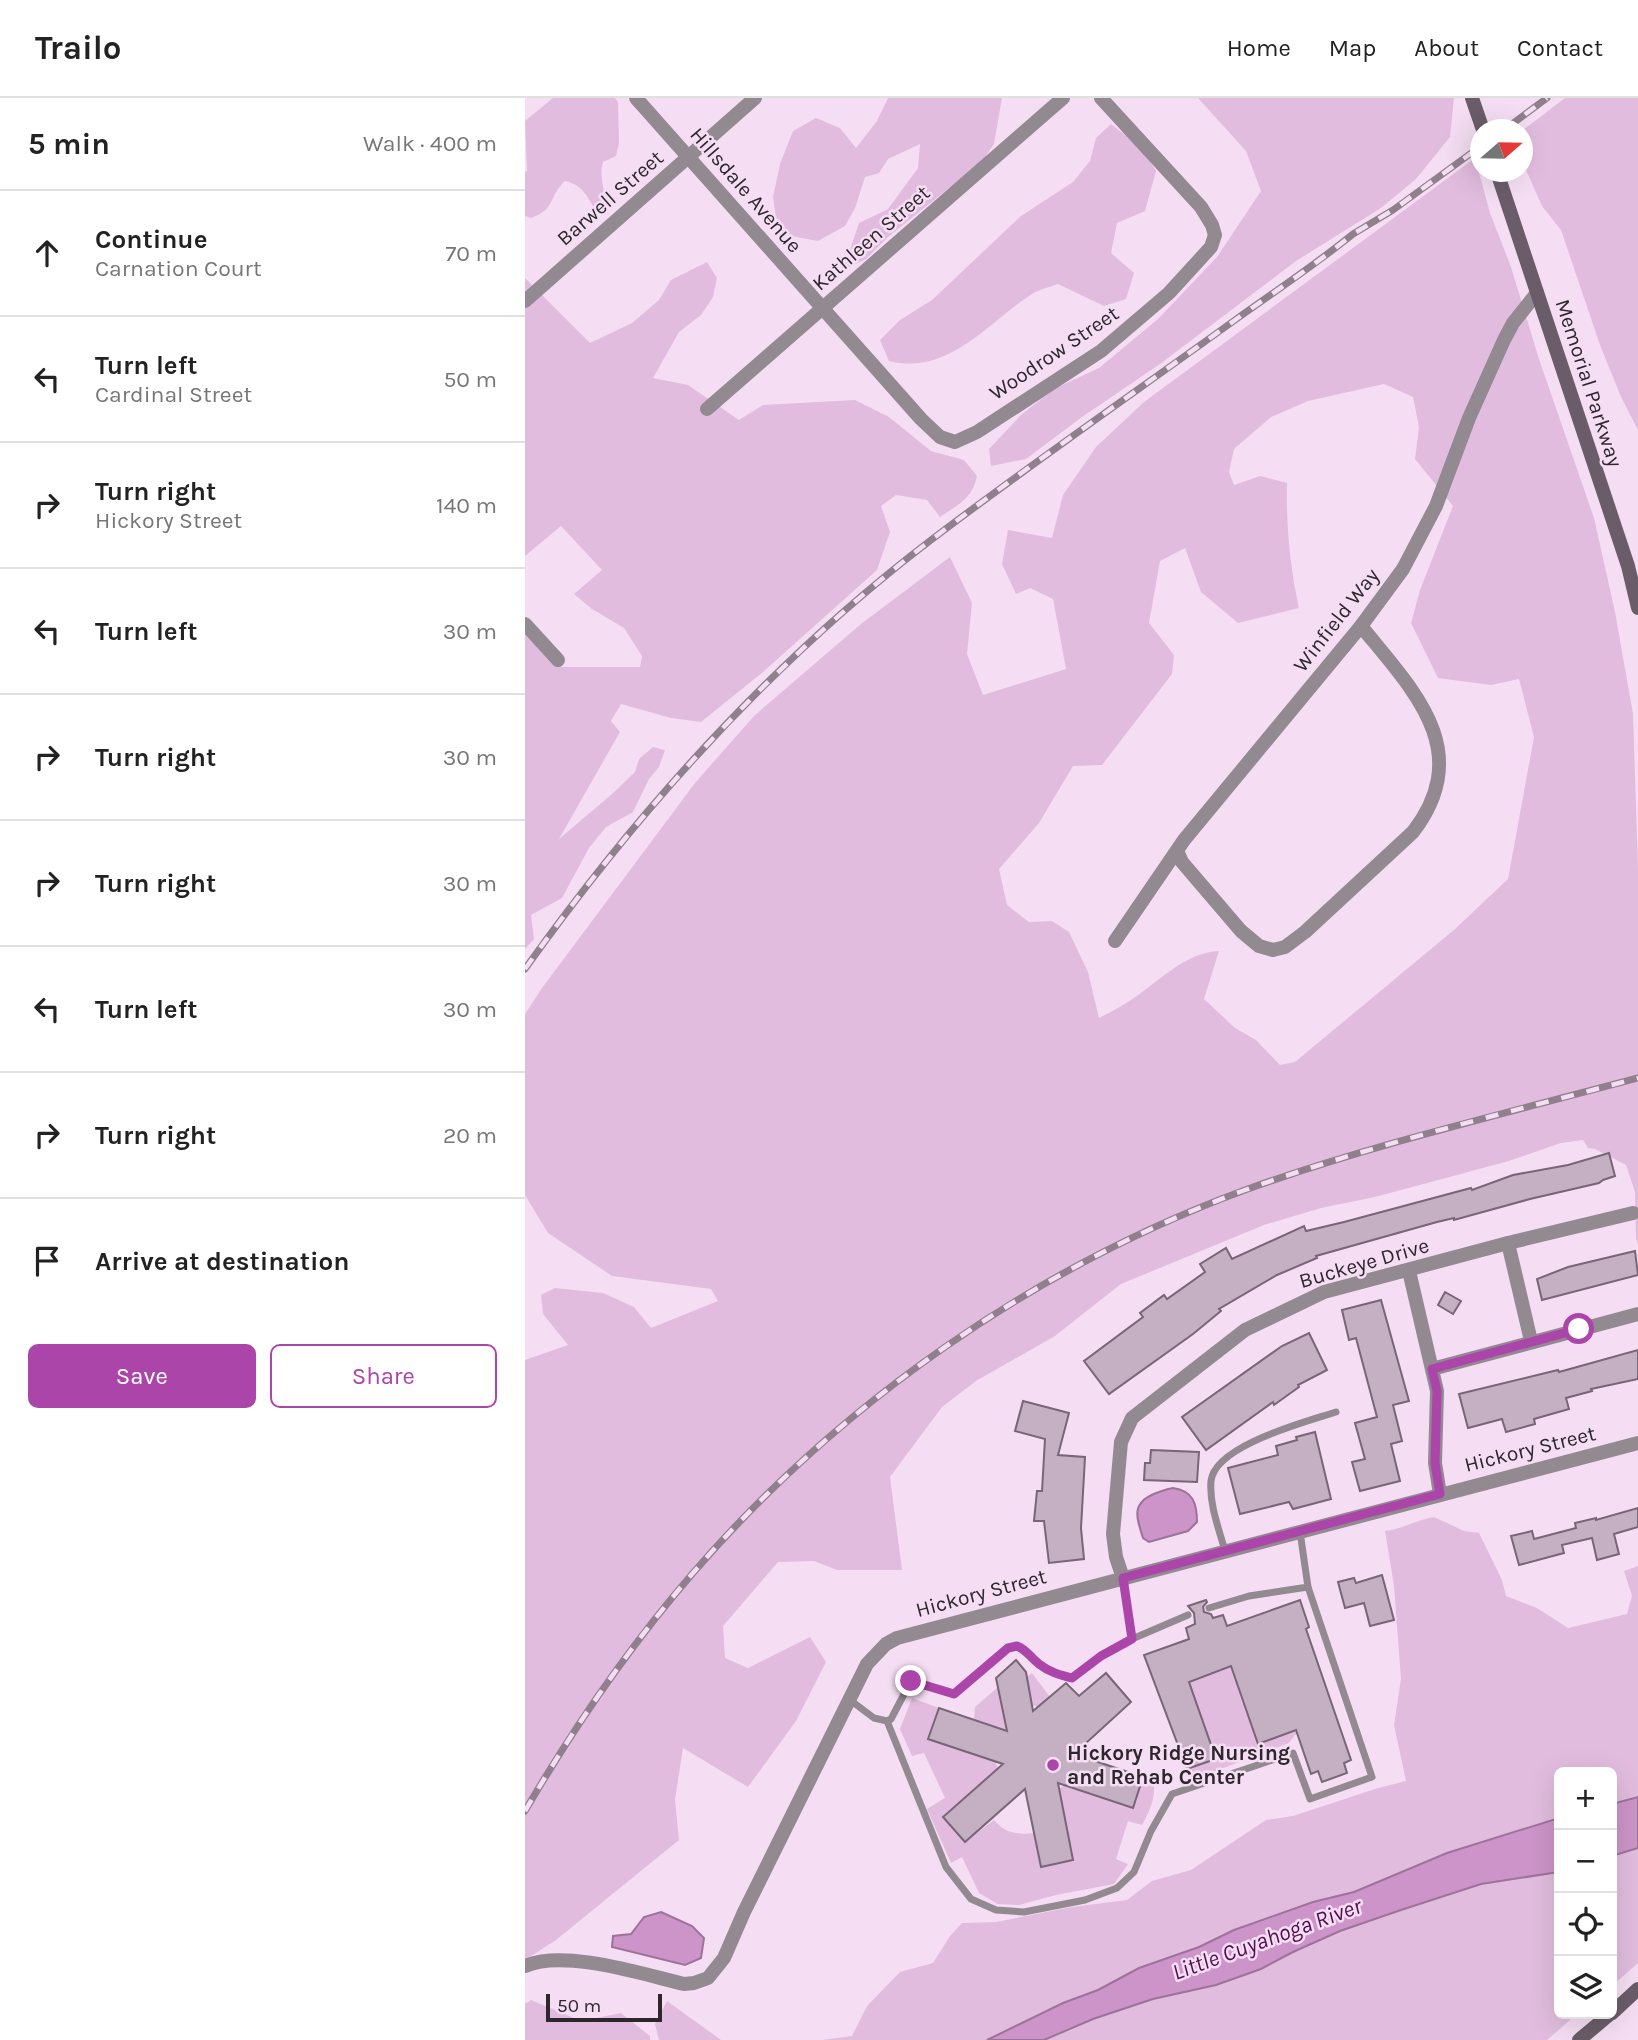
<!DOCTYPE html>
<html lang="en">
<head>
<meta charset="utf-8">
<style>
	:root { --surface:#fff; --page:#f6f6f6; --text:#222; --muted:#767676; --line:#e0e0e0; --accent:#ac45a9 }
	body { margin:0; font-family:Karla,sans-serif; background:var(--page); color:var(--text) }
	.controls { position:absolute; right:21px; bottom:21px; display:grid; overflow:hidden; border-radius:10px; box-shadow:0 7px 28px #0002 }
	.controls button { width:63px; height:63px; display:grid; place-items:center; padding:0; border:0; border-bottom:2px solid var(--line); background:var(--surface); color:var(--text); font:35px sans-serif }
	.compass { position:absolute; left:945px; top:21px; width:63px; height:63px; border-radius:50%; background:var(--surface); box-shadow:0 7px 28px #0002; rotate:70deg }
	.scale { position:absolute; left:21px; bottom:18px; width:116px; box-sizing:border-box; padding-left:7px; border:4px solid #2e262d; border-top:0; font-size:19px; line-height:24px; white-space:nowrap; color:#2e262d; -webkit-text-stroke:5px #f5def3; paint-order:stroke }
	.stop { position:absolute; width:21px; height:21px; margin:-16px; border:5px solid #ac45a9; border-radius:50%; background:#fff }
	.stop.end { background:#ac45a9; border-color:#fff; box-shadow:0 2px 7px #0008 }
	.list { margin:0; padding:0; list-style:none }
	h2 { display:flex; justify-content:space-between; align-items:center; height:91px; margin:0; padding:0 28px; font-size:30px }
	h2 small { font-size:23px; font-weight:400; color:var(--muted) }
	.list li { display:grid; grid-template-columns:46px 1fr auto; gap:21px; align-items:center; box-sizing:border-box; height:126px; padding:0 28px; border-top:2px solid var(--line) }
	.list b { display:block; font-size:26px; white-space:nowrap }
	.list p { margin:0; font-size:23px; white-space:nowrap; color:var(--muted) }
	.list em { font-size:23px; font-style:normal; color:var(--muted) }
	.actions { display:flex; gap:14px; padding:21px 28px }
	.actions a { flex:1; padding:16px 0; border:2px solid var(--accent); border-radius:10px; text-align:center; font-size:24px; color:var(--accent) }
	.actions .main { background:var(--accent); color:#fff }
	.icon { flex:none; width:38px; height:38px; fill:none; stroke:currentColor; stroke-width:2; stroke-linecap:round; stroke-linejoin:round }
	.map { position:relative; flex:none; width:1113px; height:1942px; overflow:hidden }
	header { display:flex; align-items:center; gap:42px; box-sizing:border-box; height:98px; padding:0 35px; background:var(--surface); border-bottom:2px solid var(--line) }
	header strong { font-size:33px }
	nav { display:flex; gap:38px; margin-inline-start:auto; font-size:24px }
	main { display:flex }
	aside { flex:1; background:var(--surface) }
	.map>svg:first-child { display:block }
	.green { fill:#e1bcde; fill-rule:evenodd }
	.water { fill:#cc94c8; stroke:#9d739a; stroke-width:2 }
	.building { fill:#c5afc3; stroke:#786577; stroke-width:2 }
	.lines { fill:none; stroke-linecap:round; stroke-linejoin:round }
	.service { stroke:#928991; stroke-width:7 }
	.minor { stroke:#928991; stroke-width:14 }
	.secondary { stroke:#6a5d69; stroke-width:14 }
	.rail-casing { stroke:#90808e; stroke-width:7 }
	.rail { stroke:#f5def3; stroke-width:4.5; stroke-dasharray:13; stroke-linecap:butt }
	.route { stroke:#ac45a9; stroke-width:9 }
	.poi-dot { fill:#ac45a9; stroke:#f5def3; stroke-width:2.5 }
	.labels { text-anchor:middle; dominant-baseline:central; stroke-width:5; stroke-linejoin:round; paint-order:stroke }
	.street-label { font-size:21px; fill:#2e262d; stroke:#f5def3 }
	.poi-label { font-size:21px; font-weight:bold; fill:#2e262d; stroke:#f5def3; text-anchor:start }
	.water-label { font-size:23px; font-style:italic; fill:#510e50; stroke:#f5def3 }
</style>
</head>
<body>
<header>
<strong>Trailo</strong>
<nav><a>Home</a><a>Map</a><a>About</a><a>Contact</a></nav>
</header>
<main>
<aside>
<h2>5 min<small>Walk · 400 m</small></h2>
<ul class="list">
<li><svg class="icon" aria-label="ahead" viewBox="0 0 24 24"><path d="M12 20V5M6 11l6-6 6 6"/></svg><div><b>Continue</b><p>Carnation Court</p></div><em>70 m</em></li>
<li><svg class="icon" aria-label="left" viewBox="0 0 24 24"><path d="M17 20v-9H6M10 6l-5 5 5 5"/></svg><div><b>Turn left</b><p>Cardinal Street</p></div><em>50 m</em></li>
<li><svg class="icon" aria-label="right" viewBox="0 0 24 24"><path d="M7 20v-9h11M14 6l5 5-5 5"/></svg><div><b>Turn right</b><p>Hickory Street</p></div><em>140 m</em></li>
<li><svg class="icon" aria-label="left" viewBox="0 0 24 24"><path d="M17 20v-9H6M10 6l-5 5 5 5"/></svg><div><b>Turn left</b></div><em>30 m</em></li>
<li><svg class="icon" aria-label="right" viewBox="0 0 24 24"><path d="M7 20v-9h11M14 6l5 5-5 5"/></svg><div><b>Turn right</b></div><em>30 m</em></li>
<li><svg class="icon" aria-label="right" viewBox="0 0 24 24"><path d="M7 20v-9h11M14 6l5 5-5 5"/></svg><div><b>Turn right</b></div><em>30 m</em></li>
<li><svg class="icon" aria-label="left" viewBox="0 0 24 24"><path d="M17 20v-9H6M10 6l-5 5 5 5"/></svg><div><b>Turn left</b></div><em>30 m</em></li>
<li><svg class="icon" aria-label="right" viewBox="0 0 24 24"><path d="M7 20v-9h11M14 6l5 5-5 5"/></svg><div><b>Turn right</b></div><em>20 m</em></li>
<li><svg class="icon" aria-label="arrive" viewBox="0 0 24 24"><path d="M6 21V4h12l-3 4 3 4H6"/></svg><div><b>Arrive at destination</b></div></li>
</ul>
<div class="actions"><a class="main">Save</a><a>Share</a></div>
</aside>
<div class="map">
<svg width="1113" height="1942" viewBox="0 0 1113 1942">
	<rect width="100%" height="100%" fill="#f5def3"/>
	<g class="green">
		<path d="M 28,0 L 90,0 L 93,4 L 94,45 L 91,58 L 78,64 C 73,79 82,92 78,107 L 70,112 C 62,97 57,87 40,83 C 22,100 32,110 6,120 L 0,118 L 0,74 L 2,73 L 0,23 Z"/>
		<polygon points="363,0 477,0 469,46 444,83 424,90 363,139 341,161 318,172 334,125 363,111 393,70 395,46 363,61 354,75 340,79 330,110 320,128 293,143 266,138 251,120 248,99 255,66 268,33 291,20 315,30 331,50 352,23"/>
		<polygon points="673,0 929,0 925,39 891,81 856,110 771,163 635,266 557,319 501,361 466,368 464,351 497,316 531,290 574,270 633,221 692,159 736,93 721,53"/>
		<polygon points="1040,0 1113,0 1113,332 1096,299 1075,247 1036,132 1017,108 1001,72 998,56 998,32"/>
		<path d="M 586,26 L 617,50 L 631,73 L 620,113 L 592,125 L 586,155 L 609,175 L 601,201 L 579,208 L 533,186 C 525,189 515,191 507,196 C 462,225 424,278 364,263 L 355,242 L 375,222 L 407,202 L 496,118 L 548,84 L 565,63 L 571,40 Z"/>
		<path d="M 950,60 L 965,115 L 986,169 L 1014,261 L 1069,420 L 1090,514 L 1108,616 L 1113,770 L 1113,1147 L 1111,1140 L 1110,1094 L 1101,1067 L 1070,1051 L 1063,1050 L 1058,1042 L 1036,1045 L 984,1063 L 850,1099 L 796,1110 L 739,1127 L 596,1186 L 530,1238 L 451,1283 L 417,1309 L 365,1379 L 377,1472 L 312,1472 L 289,1463 L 253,1464 L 198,1528 L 200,1560 L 223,1570 L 285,1539 L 301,1564 L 271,1623 L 223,1689 L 158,1650 L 150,1702 L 154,1742 L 31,1842 L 0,1862 L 0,1262 L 43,1247 L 18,1216 L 16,1197 L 30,1190 L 78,1195 L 109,1209 L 126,1230 L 193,1203 L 186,1191 L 87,1178 L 23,1135 L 0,1097 L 0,916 L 17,890 L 170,685 L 229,618 L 336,526 L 425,459 L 447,505 L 442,556 L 458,597 L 541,571 L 528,501 L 505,490 L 491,496 L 477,466 L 483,432 L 527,440 L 538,397 L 571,349 L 619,304 ZM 859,286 L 888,299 L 894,329 L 890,361 L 928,408 L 895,492 L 886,525 L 913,580 L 966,587 L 994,581 L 1009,639 L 983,781 L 930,831 L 770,964 L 755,967 L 731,942 L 710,930 L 679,901 L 694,853 C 660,854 631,886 603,904 C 594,910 583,915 574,920 L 563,874 L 544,834 L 527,823 L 504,824 L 482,807 L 474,771 L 514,725 L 548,668 L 577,667 L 647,576 L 649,557 L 624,525 L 635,463 L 660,450 L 676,494 L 713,525 L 774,510 C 765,469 761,427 762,385 L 735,378 L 709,387 L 704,374 L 709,351 L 746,319 L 783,303 Z"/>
		<path d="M 182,164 L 192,180 L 188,199 L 176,217 L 154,234 L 128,280 L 163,287 L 214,322 L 238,307 L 330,302 L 364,319 L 406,353 L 439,362 L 452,378 C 448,400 433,407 415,419 L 402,402 L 371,397 L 356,408 L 365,434 L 352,472 L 238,574 L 176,624 L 146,620 L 96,606 L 86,623 L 95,634 L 34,741 L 87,696 L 110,674 L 114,661 L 128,649 L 140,652 L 134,669 L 124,681 L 108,714 L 81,729 L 64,750 L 37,800 L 6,817 L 9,841 L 0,851 L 0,530 L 36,569 L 115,569 L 117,558 L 99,530 L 67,511 L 49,496 L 77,472 L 36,428 L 0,458 L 0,180 L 65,245 L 107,225 L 134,202 L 146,182 Z"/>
		<path d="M 909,1419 L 939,1433 L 954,1435 L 977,1482 L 981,1498 L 1012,1510 L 1043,1530 L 1102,1516 L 1107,1498 L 1099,1473 L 1113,1468 L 1113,1699 L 1087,1706 L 1087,1674 L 1034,1674 L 1034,1720 L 922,1755 L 829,1794 L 788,1804 L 709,1832 L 674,1849 L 614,1870 L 573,1892 L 538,1905 L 462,1942 L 297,1942 L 327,1938 L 342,1908 L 375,1874 L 408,1865 L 425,1838 L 437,1825 L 471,1824 L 547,1809 L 602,1802 L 627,1783 L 666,1772 L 741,1722 L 768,1718 L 853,1690 L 881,1683 L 869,1627 L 876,1581 L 869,1488 L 860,1433 C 877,1431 891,1422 909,1419 Z"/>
		<polygon points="729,1540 782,1633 770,1637 764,1645 675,1679 665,1679 660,1673 662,1671 691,1661 664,1584 706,1568 733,1645 762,1635"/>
		<polygon points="507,1575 525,1599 514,1626 511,1608 507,1608 502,1579"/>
		<polygon points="473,1589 479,1618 492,1631 482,1633 449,1622 450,1609"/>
		<path d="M 387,1600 L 414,1610 L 403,1641 L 471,1664 L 473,1671 L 440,1744 L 469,1722 C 480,1735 492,1737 509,1735 L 516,1769 L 548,1762 L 534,1691 L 539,1687 L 607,1710 L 618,1679 L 620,1676 L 627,1680 C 633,1695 625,1713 617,1727 L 603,1723 L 591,1761 L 603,1766 L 589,1786 L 531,1797 L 494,1807 L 473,1806 L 454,1795 L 437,1759 L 426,1765 L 402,1711 L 420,1700 L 399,1655 L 387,1658 L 375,1631 Z"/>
		<polygon points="1113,1750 1113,1865 1087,1888 1087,1758"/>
		<polygon points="1034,1774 1034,1916 1052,1916 1022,1942 519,1942 568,1921 628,1901 691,1887 736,1871 768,1854 815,1833 876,1812 956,1786"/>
		<polygon points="6,1902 56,1923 96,1915 125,1938 125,1942 0,1942 0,1906"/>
		<polygon points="142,1903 196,1942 134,1942 130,1926"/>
	</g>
	<g class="water">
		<path d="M 648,1390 C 668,1393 672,1405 672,1424 L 663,1433 L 624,1444 L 618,1440 C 611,1418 606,1405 631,1395 C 637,1393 641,1391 648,1390 Z"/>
		<polygon points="1113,1699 1113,1750 1087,1758 1087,1706"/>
		<polygon points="1034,1720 1034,1774 956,1786 876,1812 815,1833 768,1854 736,1871 691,1887 628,1901 568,1921 519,1942 462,1942 538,1905 573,1892 614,1870 674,1849 709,1832 788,1804 829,1794 922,1755"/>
		<polygon points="136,1814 167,1828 179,1840 176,1860 160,1867 87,1849 88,1838 106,1836 119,1819"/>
	</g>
	<g class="building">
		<polygon points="1084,1055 1090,1078 1078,1082 1074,1085 1005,1101 929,1122 929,1120 912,1124 791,1158 792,1160 752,1177 694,1211 696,1213 668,1236 584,1296 559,1263 618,1219 615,1215 639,1197 642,1201 680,1174 675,1166 701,1150 707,1161 779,1128 781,1133 819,1124 946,1090 947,1092 988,1077 1043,1067"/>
		<polygon points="1110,1153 1113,1177 1017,1202 1012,1181 1043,1169"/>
		<polygon points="920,1194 936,1203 928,1216 913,1207"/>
		<polygon points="856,1202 884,1303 868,1307 877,1343 866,1346 875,1383 835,1393 827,1364 840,1361 830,1325 852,1319 831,1240 824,1242 817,1212"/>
		<polygon points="784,1235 802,1272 773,1287 774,1289 749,1307 748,1304 681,1352 657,1319 757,1248"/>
		<polygon points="1113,1252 1113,1281 1066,1291 1067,1293 1041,1300 1044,1311 1009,1321 1010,1326 981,1334 977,1321 943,1330 934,1296 1033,1272 1034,1274"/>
		<polygon points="498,1303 544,1315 533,1357 560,1359 556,1430 559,1461 524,1465 519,1423 509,1423 512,1393 517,1393 520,1341 490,1333"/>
		<polygon points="790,1334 806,1401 768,1411 764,1404 715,1416 703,1370 753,1357 751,1348 772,1342 771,1339"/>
		<polygon points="626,1352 674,1354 672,1384 619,1382 620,1365 625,1365"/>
		<polygon points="1113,1410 1113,1429 1089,1436 1094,1456 1072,1462 1067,1440 1037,1447 1039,1455 994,1467 986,1438 1007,1433 1009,1441 1051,1430 1050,1425 1071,1420 1071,1422"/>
		<polygon points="857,1477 869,1522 845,1528 839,1505 820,1510 813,1484 829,1480 831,1485"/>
		<polygon points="681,1502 682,1504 678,1509 679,1514 686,1516 688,1520 698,1517 702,1528 775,1502 784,1529 781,1531 826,1662 819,1665 822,1675 797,1684 793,1673 786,1676 771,1632 733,1646 706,1568 664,1584 691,1661 662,1671 619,1557 664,1541 661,1530 670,1526 669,1515 663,1508"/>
		<polygon points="491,1562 501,1574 508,1613 541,1585 554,1598 581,1575 606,1604 549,1656 618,1679 608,1710 533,1685 548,1762 516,1769 500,1691 440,1744 418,1719 478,1666 403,1641 414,1610 482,1633 471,1580"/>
	</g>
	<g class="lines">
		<g class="service">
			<path d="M 700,1453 C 694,1431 684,1406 686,1383 C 690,1347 781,1324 811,1314"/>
			<polyline points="684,1510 724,1498 783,1489 775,1434"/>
			<polyline points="607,1541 663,1517"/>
			<path d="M 325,1602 L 349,1620 L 362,1623 L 366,1621 L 386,1583 L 429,1596 L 483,1550 C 501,1545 506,1562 520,1570 C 528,1575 537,1578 546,1580 L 576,1558 L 607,1541 L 598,1480"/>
			<polyline points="362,1623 421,1769 446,1801 471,1812 499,1814 560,1802 592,1790 609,1774 626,1733 647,1696 768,1655 785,1701 847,1679 783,1489"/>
		</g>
		<g class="minor">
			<polyline points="111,0 396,321 415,339 430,344 452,334 576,253 644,195 686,149 690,137 687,127 676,109 576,0"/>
			<polyline points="0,203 230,0"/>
			<polyline points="182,311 538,0"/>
			<polyline points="0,526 33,562"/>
			<path d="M 652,753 L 657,764 L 716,833 L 734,848 L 748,852 L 760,849 L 780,834 L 888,734 C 951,652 887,591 836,528"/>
			<polyline points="590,843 659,742 836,528 878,471 911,408 944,320 979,242 988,225 1012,195"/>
			<polyline points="983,1145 1006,1243"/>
			<polyline points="884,1173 912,1293 910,1365 915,1396"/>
			<polyline points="907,1271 1113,1216"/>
			<polyline points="598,1480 591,1459 588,1436 596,1344 607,1320 720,1232 799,1194 983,1145 1108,1115"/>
			<path d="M 0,1868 C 39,1851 117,1876 159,1886 L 169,1885 L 183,1880 L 199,1860 L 219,1814 L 342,1566 L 361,1546 L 372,1540 L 1113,1345"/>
		</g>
		<g class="secondary">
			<polyline points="947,0 958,32"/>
			<polyline points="972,74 1103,468 1113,510"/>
			<polyline points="1087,1915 1113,1891"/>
			<polyline points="1054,1942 1085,1916"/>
		</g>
		<defs>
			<g id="rail">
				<polyline points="979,32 1022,0"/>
				<path d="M 0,871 C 114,711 250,561 406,442 C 506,366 609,295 710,222 C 749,194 790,167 828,136 L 868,112 L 956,48"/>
				<path d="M 0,1713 C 49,1629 104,1549 168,1475 C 314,1306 510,1169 720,1092 C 848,1046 982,1015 1113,980"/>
			</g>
		</defs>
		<use href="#rail" class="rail-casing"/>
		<use href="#rail" class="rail"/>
	</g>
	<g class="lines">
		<path class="route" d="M 386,1583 L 429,1596 L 483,1550 L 492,1548 C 501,1551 506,1560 514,1566 C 524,1574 535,1577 547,1580 L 576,1558 L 607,1541 L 598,1480 L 915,1396 L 910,1365 L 912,1293 L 907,1271 L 1054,1231"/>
	</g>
	<circle class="poi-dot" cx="528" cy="1667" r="7"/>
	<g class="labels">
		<g class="street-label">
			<text transform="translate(221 92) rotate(49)">Hillsdale Avenue</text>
			<text transform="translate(85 100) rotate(-41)">Barwell Street</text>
			<text transform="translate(346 140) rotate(-41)">Kathleen Street</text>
			<text transform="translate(529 255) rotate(-34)">Woodrow Street</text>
			<text transform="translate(1064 285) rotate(72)">Memorial Parkway</text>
			<text transform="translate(811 522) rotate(-52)">Winfield Way</text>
			<text transform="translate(839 1165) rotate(-16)">Buckeye Drive</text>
			<text transform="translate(1005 1351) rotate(-14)">Hickory Street</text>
			<text transform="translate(456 1495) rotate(-15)">Hickory Street</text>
		</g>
		<g class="poi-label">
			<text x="542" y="1655">Hickory Ridge Nursing<tspan x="542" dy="24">and Rehab Center</tspan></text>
		</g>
		<g class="water-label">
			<text transform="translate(742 1841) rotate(-20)">Little Cuyahoga River</text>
		</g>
	</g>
</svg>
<div class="controls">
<button>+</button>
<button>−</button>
<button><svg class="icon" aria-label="locate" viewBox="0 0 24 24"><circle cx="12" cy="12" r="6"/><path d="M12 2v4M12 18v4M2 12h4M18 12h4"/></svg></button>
<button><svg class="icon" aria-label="layers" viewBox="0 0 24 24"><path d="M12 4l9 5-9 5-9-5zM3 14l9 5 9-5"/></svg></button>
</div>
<svg class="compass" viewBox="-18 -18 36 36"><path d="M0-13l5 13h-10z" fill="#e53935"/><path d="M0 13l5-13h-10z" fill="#767676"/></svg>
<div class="scale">50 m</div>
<div class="stop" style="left:1054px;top:1231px"></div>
<div class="stop end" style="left:386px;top:1583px"></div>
</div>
</main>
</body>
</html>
